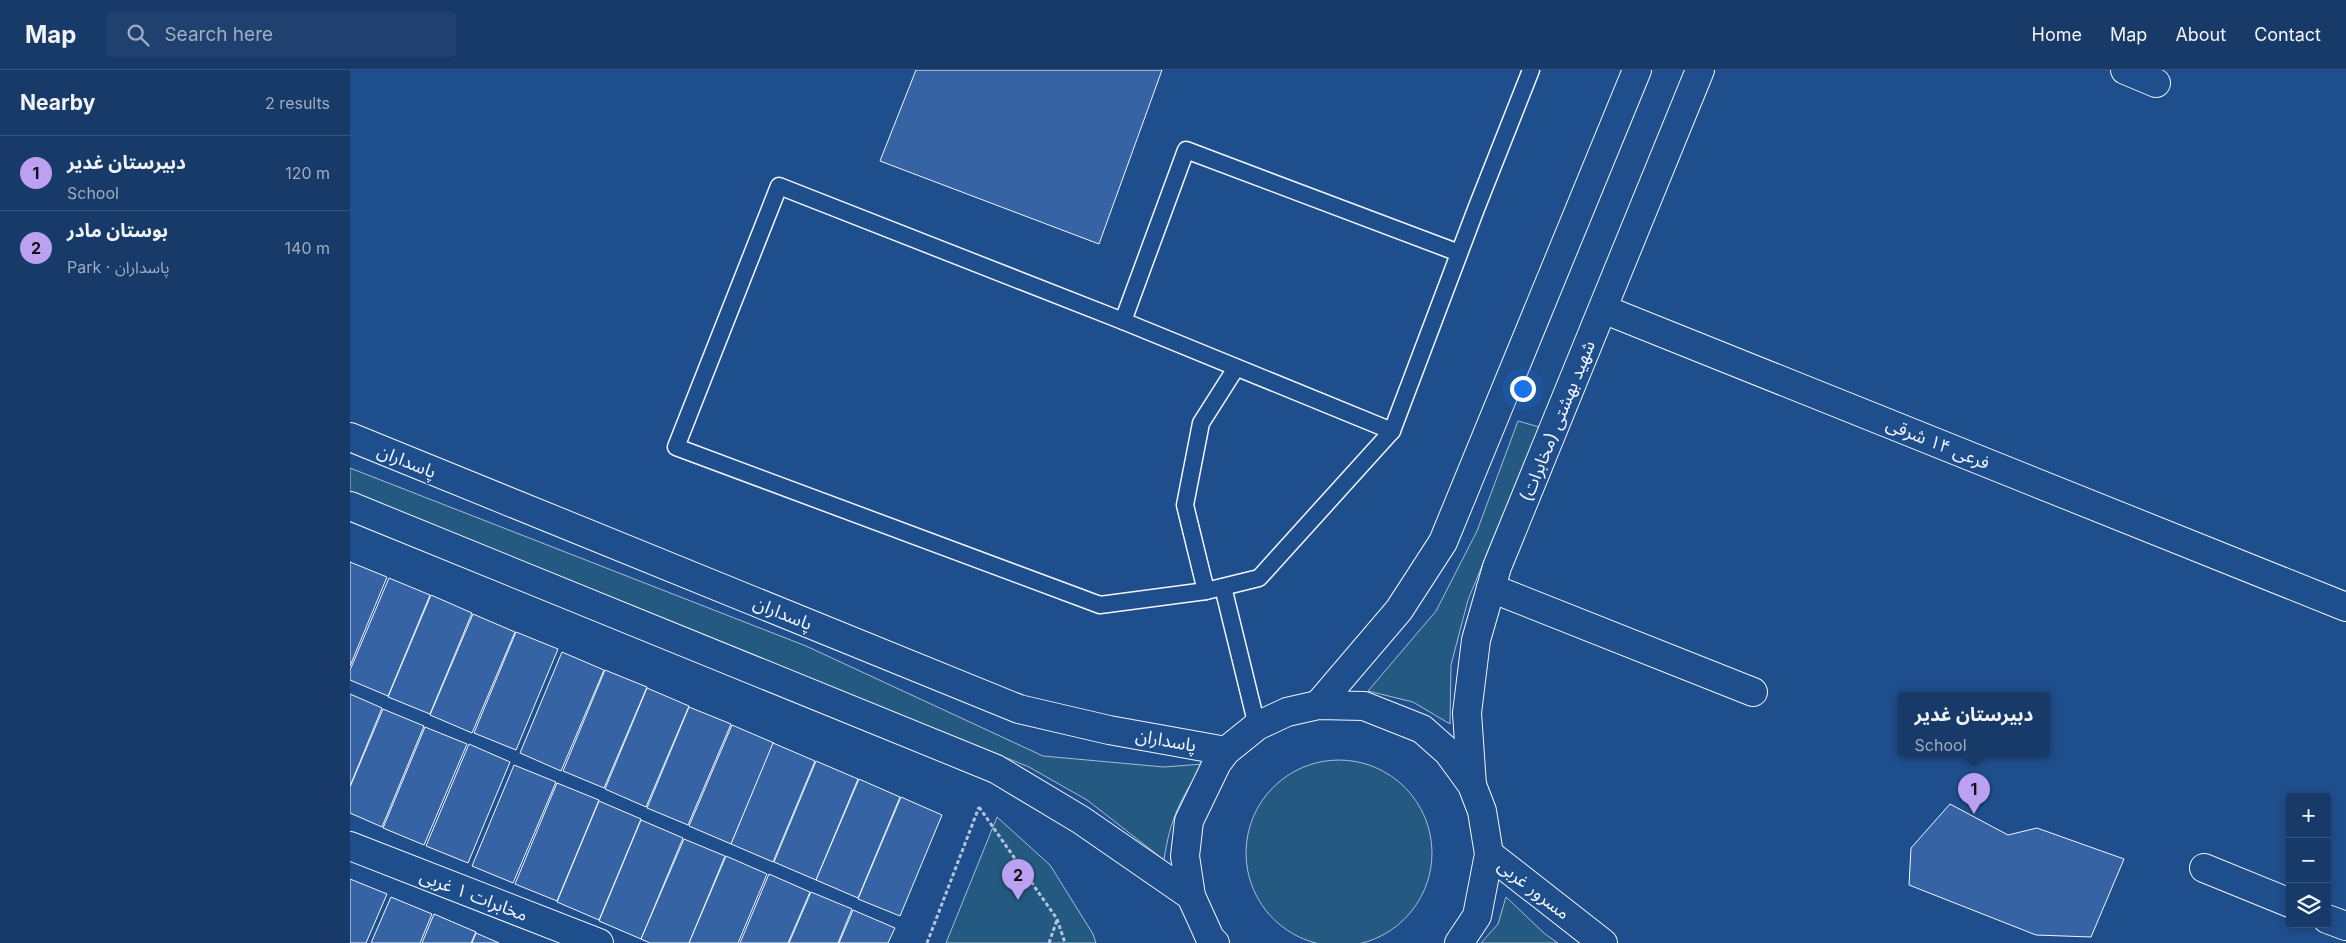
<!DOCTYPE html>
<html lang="en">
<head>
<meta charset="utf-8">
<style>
	:root { --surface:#173a69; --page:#20416f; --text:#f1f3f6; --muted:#9eadc0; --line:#36547d; --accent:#bca0f2 }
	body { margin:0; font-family:Inter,"Noto Sans Arabic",sans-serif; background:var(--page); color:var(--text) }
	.controls { position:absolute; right:15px; bottom:15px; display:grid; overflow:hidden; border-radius:5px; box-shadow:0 2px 8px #0003 }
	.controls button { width:45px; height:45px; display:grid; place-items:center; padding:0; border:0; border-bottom:1px solid var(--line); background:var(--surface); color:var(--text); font:25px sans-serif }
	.you { position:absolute; left:1172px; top:318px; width:18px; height:18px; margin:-12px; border:4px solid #fff; border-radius:50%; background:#1a73e8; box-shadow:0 0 0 8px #1a73e833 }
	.badge { display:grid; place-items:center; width:32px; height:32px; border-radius:50%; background:var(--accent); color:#111; font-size:16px; font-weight:700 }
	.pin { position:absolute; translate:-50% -41px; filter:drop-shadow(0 1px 2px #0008) }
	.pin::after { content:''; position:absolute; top:26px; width:18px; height:15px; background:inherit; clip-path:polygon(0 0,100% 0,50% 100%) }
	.popup { position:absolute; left:1548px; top:622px; width:152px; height:65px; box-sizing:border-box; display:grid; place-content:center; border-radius:5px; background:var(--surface); filter:drop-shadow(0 1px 4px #0005); font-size:16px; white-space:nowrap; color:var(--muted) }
	.popup b { font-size:19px; color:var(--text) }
	.popup::after { content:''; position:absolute; left:50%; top:100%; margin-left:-10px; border:10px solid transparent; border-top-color:var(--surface) }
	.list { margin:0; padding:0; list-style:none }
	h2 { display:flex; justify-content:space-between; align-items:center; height:65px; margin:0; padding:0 20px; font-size:21px }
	h2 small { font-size:16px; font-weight:400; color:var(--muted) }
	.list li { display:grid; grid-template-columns:32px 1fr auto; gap:15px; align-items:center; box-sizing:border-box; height:75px; padding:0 20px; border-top:1px solid var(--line) }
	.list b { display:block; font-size:19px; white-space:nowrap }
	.list p { margin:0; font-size:16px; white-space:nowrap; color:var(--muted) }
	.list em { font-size:16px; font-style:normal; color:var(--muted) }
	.icon { flex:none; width:28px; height:28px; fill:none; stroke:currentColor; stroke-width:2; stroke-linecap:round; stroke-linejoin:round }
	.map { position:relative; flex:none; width:1996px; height:873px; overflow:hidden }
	header { display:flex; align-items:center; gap:30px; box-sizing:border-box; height:70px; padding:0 25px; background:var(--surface); border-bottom:1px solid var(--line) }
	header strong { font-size:24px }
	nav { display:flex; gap:28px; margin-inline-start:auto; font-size:18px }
	.search { width:350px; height:45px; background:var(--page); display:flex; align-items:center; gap:12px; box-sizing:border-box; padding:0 18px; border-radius:5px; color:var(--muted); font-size:19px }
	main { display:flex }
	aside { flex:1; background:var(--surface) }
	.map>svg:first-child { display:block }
	.green { fill:#245a82; stroke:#a8bbd7 }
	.building { fill:#3563a3; stroke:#f2f6ff }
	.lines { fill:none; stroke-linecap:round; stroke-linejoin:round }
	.service-casing { stroke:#f2f6ff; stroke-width:19 }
	.minor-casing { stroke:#f2f6ff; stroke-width:30 }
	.secondary-casing { stroke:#f2f6ff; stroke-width:30 }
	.path { stroke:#b3c4dc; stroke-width:3; stroke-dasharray:4 2.5; stroke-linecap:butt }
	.service { stroke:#1f4e8c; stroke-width:16 }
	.minor { stroke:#1f4e8c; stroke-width:28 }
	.secondary { stroke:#1f4e8c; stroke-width:28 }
	.labels { text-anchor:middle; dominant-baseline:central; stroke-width:4; stroke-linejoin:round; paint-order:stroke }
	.street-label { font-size:18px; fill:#f2f6ff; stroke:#1f4e8c }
</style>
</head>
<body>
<header>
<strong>Map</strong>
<div class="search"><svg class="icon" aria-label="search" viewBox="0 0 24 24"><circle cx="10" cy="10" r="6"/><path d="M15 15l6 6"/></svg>Search here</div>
<nav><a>Home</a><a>Map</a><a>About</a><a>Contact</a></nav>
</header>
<main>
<aside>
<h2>Nearby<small>2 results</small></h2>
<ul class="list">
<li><span class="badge">1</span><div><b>دبیرستان غدیر</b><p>School</p></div><em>120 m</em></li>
<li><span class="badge">2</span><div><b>بوستان مادر</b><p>Park · پاسداران</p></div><em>140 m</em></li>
</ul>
</aside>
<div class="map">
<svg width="1996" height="873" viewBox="0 0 1996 873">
	<rect width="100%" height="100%" fill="#1f4e8c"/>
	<g class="green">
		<polygon points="1168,351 1189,357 1118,530 1101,595 1100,654 1063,632 1018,621 1086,541 1127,461"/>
		<path d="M 0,398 L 456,576 L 693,686 L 814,697 L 853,694 C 831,729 820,748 814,790 L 737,730 L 679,697 L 0,425 Z"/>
		<circle cx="989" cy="783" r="93"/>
		<polygon points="647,747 700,795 743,864 746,873 596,873"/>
		<polygon points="1156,827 1195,864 1208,873 1131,873 1148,854"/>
	</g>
	<g class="building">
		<polygon points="566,0 812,0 749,174 530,91"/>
		<polygon points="0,492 37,507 0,596"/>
		<polygon points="39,508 80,525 38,626 0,610 0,600"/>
		<polygon points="81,525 122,543 80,644 38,627"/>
		<polygon points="123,544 165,562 122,663 80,645"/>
		<polygon points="166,562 208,579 166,680 124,663"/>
		<polygon points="212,582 254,600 211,701 170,683"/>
		<polygon points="255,600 297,617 254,718 213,701"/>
		<polygon points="297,618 339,636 296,737 255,719"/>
		<polygon points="0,624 32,638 0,716"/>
		<polygon points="339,637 381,654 338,755 297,738"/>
		<polygon points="33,639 74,656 32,757 0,743 0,717"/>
		<polygon points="382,655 424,673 381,774 339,756"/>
		<polygon points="75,657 117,674 74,775 33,758"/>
		<polygon points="423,673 465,691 423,792 381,774"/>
		<polygon points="119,674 160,692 118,793 76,776"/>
		<polygon points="466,691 508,709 466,810 424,792"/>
		<polygon points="164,695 206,712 163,813 122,796"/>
		<polygon points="509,709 550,727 508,828 466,810"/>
		<polygon points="207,713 249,730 207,831 165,814"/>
		<polygon points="551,727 592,745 550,846 508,829"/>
		<polygon points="249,731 291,749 249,850 207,832"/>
		<polygon points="1600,734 1658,765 1687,758 1774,789 1741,867 1686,865 1559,815 1561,778"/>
		<polygon points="291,750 333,768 291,869 249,851"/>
		<polygon points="334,769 375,786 339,873 300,873 291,869"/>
		<polygon points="376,786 417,804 388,873 339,873"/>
		<polygon points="419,804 460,822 438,873 390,873"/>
		<polygon points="0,809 37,824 16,873 0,873"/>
		<polygon points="461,822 502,839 488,873 439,873"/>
		<polygon points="41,827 82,844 70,873 21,873"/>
		<polygon points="503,840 545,858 538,873 489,873"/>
		<polygon points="84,844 126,862 121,873 72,873"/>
		<polygon points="126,863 149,873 122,873"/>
	</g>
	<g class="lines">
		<defs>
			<g id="service">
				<polyline points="773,251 836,80 1109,183"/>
				<polyline points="886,298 851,353 835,435 856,521 909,508 1042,361 1126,139 1181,0"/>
				<polyline points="873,517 907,656"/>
				<polyline points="856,521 750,535 326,377 429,116 773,251 1042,361"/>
			</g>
			<g id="minor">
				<polyline points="1775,0 1806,13"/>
				<polyline points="1253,239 1996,537"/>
				<polyline points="1141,518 1403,622"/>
				<polyline points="0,776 249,873"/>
				<polyline points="1854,798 1940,833"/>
				<polyline points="1977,849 1996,856"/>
			</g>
			<g id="secondary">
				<polyline points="0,367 669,639 759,660 876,681"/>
				<polyline points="0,436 646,699 731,750 841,826"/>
				<polyline points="968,635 1049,540 1093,472 1287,0"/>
				<polyline points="1122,715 1117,643 1126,570 1147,497 1350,0"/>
				<polyline points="1139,784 1253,873"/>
				<polyline points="865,873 860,868 841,826 835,786 839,751 867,693 876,681 907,656 937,642 968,635 1014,636 1072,659 1098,682 1122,715 1132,741 1139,784 1127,846 1109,873"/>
			</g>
		</defs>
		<use href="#service" class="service-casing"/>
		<use href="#minor" class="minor-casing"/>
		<use href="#secondary" class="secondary-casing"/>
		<g class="path">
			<polyline points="629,737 707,849 715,873"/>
			<polyline points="577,873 629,737"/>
			<polyline points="699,873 707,850"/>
		</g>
		<use href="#service" class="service"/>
		<use href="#minor" class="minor"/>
		<use href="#secondary" class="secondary"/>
	</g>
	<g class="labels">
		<g class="street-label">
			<text transform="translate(1207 351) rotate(-68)">شهید بهشتی (مخابرات)</text>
			<text transform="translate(1588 373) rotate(22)">فرعی ۱۴ شرقی</text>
			<text transform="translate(57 391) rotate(22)">پاسداران</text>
			<text transform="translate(433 543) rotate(22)">پاسداران</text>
			<text transform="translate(816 670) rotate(10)">پاسداران</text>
			<text transform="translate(1184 819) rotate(38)">مسرور غربی</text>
			<text transform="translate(124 825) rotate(21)">مخابرات ۱ غربی</text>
		</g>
	</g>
</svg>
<div class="controls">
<button>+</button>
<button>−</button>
<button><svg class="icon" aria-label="layers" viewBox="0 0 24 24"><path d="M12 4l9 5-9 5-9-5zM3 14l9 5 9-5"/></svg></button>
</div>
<div class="you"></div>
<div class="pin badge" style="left:1624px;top:744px">1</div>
<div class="popup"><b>دبیرستان غدیر</b>School</div>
<div class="pin badge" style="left:668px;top:830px">2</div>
</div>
</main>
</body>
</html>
